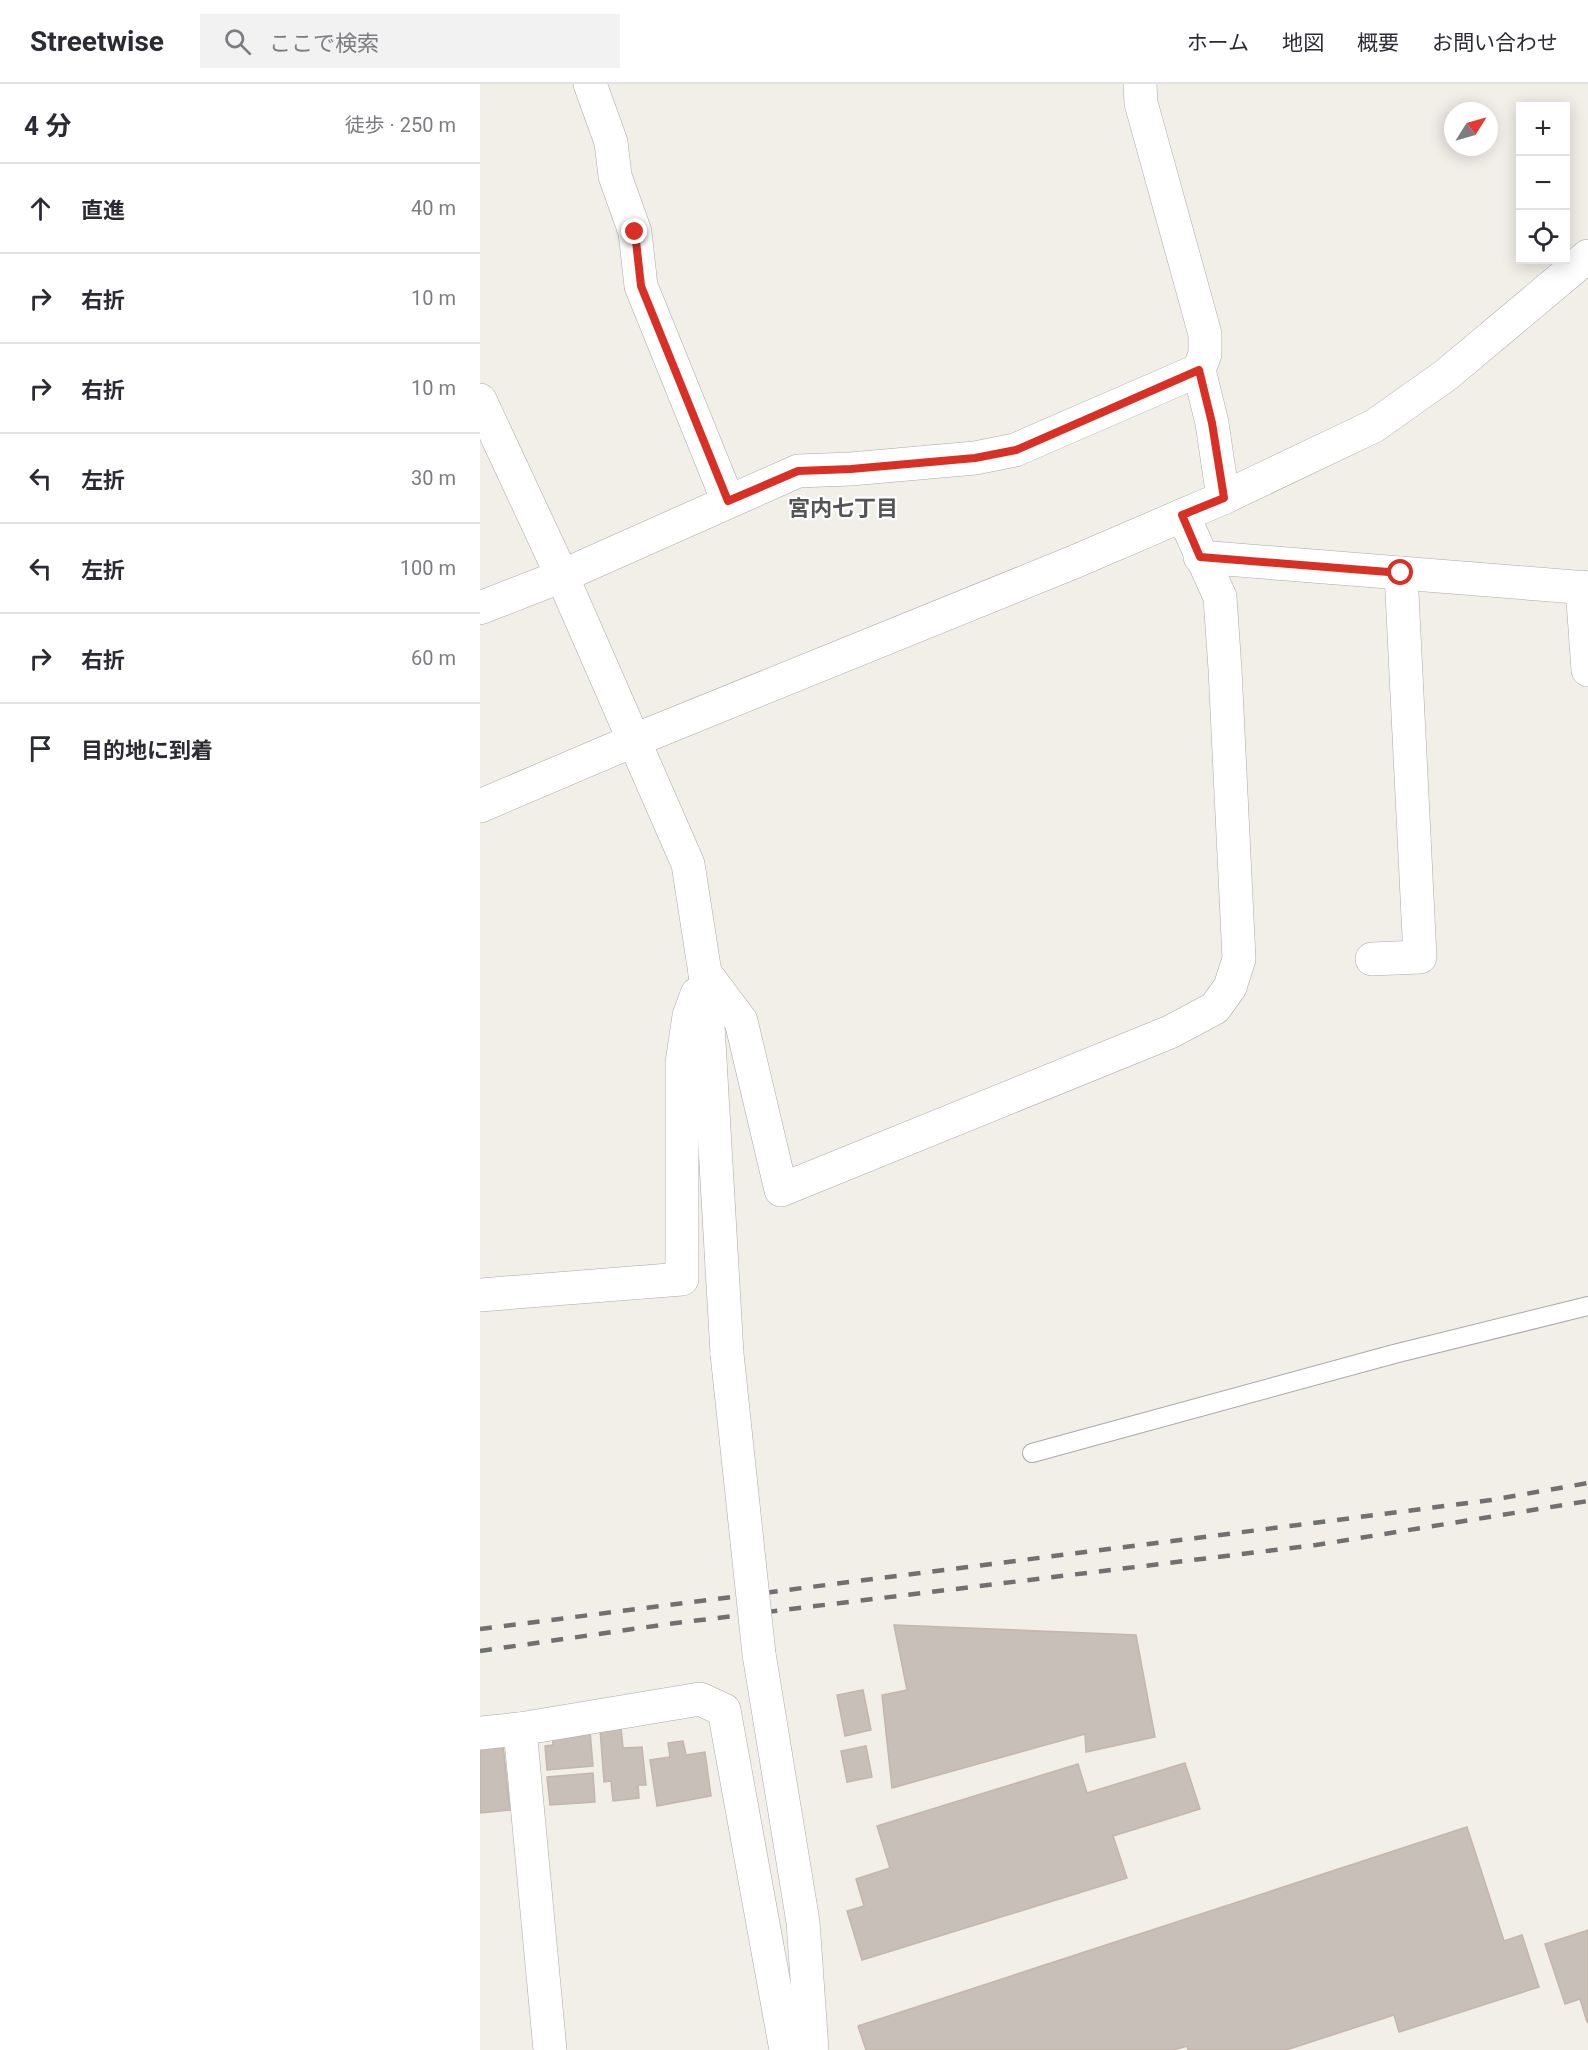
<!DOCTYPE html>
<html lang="ja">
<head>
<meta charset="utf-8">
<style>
	:root { --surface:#fff; --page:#f2f2f3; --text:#2b2b33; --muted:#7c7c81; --line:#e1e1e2 }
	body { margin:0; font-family:Roboto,"Noto Sans JP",sans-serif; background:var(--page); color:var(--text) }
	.controls { position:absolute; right:18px; top:18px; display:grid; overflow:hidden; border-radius:0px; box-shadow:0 3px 15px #0003 }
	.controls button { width:54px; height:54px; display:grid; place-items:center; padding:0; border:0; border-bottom:2px solid var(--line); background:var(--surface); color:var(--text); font:30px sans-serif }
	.compass { position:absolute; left:964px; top:18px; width:54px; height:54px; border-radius:50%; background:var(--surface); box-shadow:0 3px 15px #0003; rotate:53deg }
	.stop { position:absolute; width:18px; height:18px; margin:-14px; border:4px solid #d93025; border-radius:50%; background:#fff }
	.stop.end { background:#d93025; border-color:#fff; box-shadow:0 2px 6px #0008 }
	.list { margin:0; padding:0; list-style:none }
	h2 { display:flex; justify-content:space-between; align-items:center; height:78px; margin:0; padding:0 24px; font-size:26px }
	h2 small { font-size:20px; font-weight:400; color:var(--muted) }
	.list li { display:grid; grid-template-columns:39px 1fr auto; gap:18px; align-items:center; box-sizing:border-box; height:90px; padding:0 24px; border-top:2px solid var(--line) }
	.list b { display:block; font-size:22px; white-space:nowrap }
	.list em { font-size:20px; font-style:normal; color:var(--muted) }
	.icon { flex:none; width:33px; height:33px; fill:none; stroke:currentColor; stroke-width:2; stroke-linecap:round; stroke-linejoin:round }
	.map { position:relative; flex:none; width:1108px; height:1966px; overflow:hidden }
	header { display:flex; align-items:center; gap:36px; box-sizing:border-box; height:84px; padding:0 30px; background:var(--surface); border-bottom:2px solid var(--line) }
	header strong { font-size:28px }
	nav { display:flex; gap:33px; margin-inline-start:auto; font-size:21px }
	.search { width:420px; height:54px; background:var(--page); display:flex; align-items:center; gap:15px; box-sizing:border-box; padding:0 21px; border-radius:0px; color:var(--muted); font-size:22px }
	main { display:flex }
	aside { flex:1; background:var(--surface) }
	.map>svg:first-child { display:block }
	.building { fill:#c7bfb8; stroke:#c4b6ab; stroke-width:1.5 }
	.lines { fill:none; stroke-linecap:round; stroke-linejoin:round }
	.service-casing { stroke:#a9a9a9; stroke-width:20 }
	.minor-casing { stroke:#a9a9a9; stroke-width:34 }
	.tertiary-casing { stroke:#a9a9a9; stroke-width:34 }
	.service { stroke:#fff; stroke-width:18 }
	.minor { stroke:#fff; stroke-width:33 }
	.tertiary { stroke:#fff; stroke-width:33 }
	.rail { stroke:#707070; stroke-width:4.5; stroke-dasharray:12 12; stroke-linecap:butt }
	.minor-bridge-casing { stroke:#a9a9a9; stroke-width:34; stroke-linecap:butt }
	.minor-bridge { stroke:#fff; stroke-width:33 }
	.route { stroke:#d93025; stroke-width:8 }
	.labels { text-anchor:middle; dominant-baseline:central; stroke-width:4.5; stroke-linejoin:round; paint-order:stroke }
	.neighbourhood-label { font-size:22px; font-weight:bold; fill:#555; stroke:#fff }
</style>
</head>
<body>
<header>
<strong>Streetwise</strong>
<div class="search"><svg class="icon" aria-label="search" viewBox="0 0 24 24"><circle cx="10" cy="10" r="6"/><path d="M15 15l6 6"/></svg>ここで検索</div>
<nav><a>ホーム</a><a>地図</a><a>概要</a><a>お問い合わせ</a></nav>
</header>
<main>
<aside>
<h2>4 分<small>徒歩 · 250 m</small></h2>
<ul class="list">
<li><svg class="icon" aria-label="ahead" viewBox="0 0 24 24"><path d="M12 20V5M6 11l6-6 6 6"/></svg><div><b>直進</b></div><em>40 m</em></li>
<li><svg class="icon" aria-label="right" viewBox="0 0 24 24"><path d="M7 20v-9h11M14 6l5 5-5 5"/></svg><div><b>右折</b></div><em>10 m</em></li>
<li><svg class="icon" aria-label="right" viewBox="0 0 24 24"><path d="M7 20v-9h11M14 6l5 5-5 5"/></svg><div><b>右折</b></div><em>10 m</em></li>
<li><svg class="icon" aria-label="left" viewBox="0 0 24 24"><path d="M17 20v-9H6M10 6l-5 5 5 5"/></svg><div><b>左折</b></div><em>30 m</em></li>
<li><svg class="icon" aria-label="left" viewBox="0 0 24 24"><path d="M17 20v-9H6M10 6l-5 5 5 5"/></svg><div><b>左折</b></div><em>100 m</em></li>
<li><svg class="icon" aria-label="right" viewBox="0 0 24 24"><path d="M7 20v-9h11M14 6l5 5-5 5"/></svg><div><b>右折</b></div><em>60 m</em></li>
<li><svg class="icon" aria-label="arrive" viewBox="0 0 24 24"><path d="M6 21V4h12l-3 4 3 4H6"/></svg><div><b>目的地に到着</b></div></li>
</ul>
</aside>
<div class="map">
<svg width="1108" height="1966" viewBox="0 0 1108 1966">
	<rect width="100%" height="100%" fill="#f2efe9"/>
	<g class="building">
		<polygon points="414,1541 656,1551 675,1653 606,1668 605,1650 412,1704 402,1611 427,1606"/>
		<polygon points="383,1606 391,1646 365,1652 357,1611"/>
		<polygon points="141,1643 143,1664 162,1663 166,1701 158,1701 159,1714 133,1717 131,1697 124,1698 120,1645"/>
		<polygon points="110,1647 113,1682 67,1686 65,1662 73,1661 72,1650"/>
		<polygon points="203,1657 206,1671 225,1668 231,1712 177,1722 170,1676 190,1673 188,1659"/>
		<polygon points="23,1661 30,1726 0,1729 0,1663"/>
		<polygon points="386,1662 392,1693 367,1698 361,1667"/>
		<polygon points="705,1679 720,1725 633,1752 647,1794 382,1876 367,1827 384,1822 376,1795 410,1784 397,1742 598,1680 607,1709"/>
		<polygon points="113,1689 115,1718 70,1721 67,1693"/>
		<polygon points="987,1743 1024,1857 1042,1851 1059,1903 919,1948 914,1931 806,1966 708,1966 707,1962 694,1966 386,1966 378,1942"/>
		<polygon points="1108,1846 1108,1938 1107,1938 1100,1915 1085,1920 1065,1860"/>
	</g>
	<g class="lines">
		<defs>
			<polyline id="service" points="552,1369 914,1270 1108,1222"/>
			<g id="minor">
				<polyline points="110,0 131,58 135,92 155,148 161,202 248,417"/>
				<polyline points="660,0 661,19 725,250 725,270 719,286 732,339 743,414"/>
				<polyline points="0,316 82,492 208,780 225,889 247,1270"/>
				<polyline points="720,473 1108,504"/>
				<polyline points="1102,503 1108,586"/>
				<polyline points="0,524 82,492 318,387 371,385 495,374 535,366 719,286"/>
				<polyline points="892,875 940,873 921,489"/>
				<polyline points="225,889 261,937 301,1106 690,948 735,924 750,903 759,875 745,585 740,513 703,431"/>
				<polyline points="0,1211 202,1195 202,979 209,932 217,910"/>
				<polyline points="279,1570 323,1838 332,1966"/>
				<polyline points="40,1645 70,1966"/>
				<polyline points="0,1649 40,1645 220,1615 244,1626 306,1966"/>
			</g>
			<polyline id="tertiary" points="0,722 155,656 594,478 743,414 894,342 966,291 1108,172"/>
		</defs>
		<use href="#service" class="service-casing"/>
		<use href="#minor" class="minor-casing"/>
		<use href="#tertiary" class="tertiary-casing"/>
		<use href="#service" class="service"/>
		<use href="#minor" class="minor"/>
		<use href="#tertiary" class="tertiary"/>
		<g class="rail">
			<polyline points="0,1545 818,1441 1011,1416 1108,1399"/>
			<polyline points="0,1567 188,1540 836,1461 1108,1417"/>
		</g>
		<defs>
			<polyline id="minor-bridge" points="247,1270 279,1570"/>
		</defs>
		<use href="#minor-bridge" class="minor-bridge-casing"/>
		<use href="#minor-bridge" class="minor-bridge"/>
	</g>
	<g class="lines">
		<polyline class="route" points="155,148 161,202 248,417 318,387 371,385 495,374 536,366 719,286 732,339 744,414 702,431 720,473 921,489"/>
	</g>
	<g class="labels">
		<g class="neighbourhood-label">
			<text x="363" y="424">宮内七丁目</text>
		</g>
	</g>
</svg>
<div class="controls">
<button>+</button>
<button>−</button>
<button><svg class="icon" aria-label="locate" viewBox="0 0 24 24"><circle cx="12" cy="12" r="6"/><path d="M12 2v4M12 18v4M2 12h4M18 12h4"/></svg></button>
</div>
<svg class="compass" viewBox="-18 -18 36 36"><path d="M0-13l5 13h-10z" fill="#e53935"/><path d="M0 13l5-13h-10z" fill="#7c7c81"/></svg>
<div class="stop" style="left:921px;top:489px"></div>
<div class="stop end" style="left:155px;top:148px"></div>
</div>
</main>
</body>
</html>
